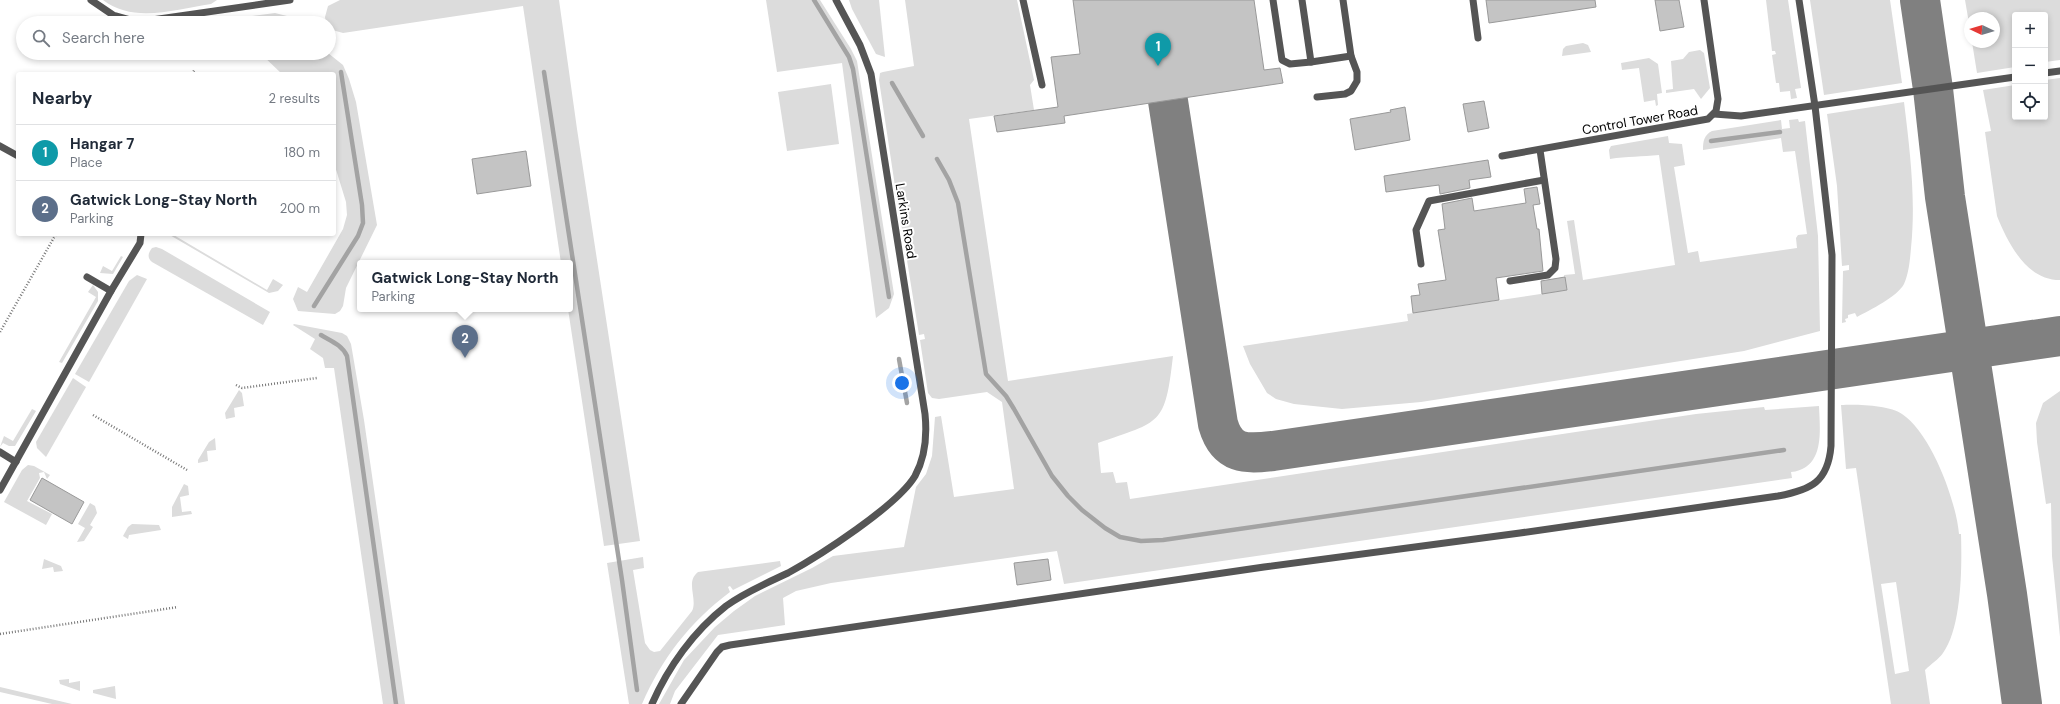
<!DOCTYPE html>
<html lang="en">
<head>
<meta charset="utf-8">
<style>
	:root { --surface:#fff; --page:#f2f2f3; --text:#1f2937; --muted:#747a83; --line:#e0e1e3; --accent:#000 }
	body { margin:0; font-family:"DM Sans",sans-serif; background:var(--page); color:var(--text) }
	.controls { position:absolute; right:12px; top:12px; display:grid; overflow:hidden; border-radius:4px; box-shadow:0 2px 6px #0003 }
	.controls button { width:36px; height:36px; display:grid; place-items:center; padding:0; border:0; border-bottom:1px solid var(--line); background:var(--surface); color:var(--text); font:20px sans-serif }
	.compass { position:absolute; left:1964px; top:12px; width:36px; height:36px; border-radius:50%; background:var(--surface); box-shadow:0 2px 6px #0003; rotate:274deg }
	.you { position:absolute; left:902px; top:383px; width:14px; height:14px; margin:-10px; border:3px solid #fff; border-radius:50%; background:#1a73e8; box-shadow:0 0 0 6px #1a73e833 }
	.badge { display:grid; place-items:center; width:26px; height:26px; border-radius:50%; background:var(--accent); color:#fff; font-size:13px; font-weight:700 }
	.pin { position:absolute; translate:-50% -33px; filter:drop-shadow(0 1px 2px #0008) }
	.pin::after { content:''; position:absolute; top:21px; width:14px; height:12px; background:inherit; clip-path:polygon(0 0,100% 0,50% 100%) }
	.popup { position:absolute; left:357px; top:260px; width:216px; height:52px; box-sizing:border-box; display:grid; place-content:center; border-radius:4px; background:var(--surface); filter:drop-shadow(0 1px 3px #0005); font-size:13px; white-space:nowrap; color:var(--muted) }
	.popup b { font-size:15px; color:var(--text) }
	.popup::after { content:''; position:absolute; left:50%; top:100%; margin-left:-8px; border:8px solid transparent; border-top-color:var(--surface) }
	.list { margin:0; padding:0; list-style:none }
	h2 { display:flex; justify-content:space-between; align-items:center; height:52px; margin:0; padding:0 16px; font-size:17px }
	h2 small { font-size:13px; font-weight:400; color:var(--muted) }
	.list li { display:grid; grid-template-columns:26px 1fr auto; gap:12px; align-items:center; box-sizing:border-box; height:56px; padding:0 16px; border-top:1px solid var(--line) }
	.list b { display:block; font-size:15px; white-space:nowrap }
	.list p { margin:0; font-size:13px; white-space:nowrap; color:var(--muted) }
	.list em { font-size:13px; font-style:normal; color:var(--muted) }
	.icon { flex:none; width:22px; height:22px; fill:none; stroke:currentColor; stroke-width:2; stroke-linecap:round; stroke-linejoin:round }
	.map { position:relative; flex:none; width:2060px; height:704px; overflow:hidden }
	.search { position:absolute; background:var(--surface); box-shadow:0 2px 6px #0003; left:16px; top:16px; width:320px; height:44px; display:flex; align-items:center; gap:10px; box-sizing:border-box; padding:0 14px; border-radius:22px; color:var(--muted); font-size:15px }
	.panel { position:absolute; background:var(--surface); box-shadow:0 2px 6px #0003; left:16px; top:72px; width:320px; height:164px; border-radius:4px }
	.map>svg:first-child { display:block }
	.green { fill:#dcdcdc; fill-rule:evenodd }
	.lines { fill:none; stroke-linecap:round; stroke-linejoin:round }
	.stream { stroke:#a3a3a3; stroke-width:4.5 }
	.taxiway { stroke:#808080; stroke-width:40 }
	.building { fill:#c4c4c4; stroke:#999 }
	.path { stroke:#777; stroke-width:2.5; stroke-dasharray:1 2; stroke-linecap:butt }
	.lane { stroke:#555; stroke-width:7 }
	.labels { text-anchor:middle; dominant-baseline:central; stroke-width:4; stroke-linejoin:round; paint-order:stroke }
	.street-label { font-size:13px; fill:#000; stroke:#fff }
</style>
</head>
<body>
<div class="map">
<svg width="2060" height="704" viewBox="0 0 2060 704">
	<rect width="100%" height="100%" fill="#fff"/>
	<g class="green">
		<path d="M 103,0 L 217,0 L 211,4 C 176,9 134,24 103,0 Z"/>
		<polygon points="340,0 559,0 577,129 640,541 604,546 568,309 570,309 570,263 561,263 523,6 343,33 329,29 329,23 326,23 325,17 328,6"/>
		<polygon points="766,0 820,0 851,49 857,61 894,294 889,308 876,318 842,63 777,72"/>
		<polygon points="849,0 879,0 885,57 876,54 852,9"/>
		<path d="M 905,0 L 1017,0 L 1034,80 L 1030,85 L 1034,110 L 969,119 L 1008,381 L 1173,356 C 1165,426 1161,421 1098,443 L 1101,473 L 1113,472 L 1116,483 L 1127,482 L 1130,499 L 1696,414 L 1764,407 L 1765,410 L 1819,406 C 1820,431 1825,468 1791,472 L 1792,478 L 1064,584 L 1057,551 L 831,583 L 796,591 L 783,598 L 785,625 L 718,635 L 675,691 L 670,704 L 659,704 L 684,660 L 715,627 L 734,611 L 755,596 L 812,568 L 833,556 L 904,547 L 916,487 L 926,474 L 932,456 L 935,417 L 941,416 L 954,497 L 1014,489 L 1002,402 L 987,392 L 939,399 L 932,398 L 928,393 L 920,340 L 925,339 L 924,334 L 919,335 L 897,198 L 901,197 L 901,193 L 896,193 L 879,80 L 880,73 L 883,72 L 914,66 Z"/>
		<polygon points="1766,0 1788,0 1801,88 1795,89 1797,98 1791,99 1790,91 1780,92 1779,83 1776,83 1772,55 1776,54 1775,51 1772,51"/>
		<polygon points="1810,0 1890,0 1902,83 1824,95"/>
		<polygon points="1965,0 2060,0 2060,60 2045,62 2045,15 2015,15 2015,67 1977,73 1972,42 1994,42 1994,18 1970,18 1970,29"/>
		<polygon points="275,13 287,16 296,23 196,23"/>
		<polygon points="1583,43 1588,45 1591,52 1562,56 1563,49 1566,46"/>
		<polygon points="1700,50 1704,53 1710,88 1701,99 1694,89 1666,93 1666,90 1673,89 1671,61 1683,59 1689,52"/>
		<polygon points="260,53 328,53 343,65 349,79 356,102 377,225 346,288 343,306 340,311 335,314 298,311 293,299 298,287 307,292 343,229 347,215 346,202 334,163 334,74 282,74"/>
		<polygon points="1649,58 1658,64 1662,93 1657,94 1658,105 1656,106 1655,100 1644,102 1639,68 1622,70 1621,63"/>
		<path d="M 2060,78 L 2060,280 C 2026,280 2008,243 1997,216 L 1985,132 L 1991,131 L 1983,90 L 2015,85 L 2015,117 L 2045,117 L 2045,80 Z"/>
		<polygon points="831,84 839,144 787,151 778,92"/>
		<path d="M 1904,102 C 1910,151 1916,199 1911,248 C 1910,259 1909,273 1904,284 C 1897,297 1870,310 1857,317 L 1855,313 L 1848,315 L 1848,318 L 1845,319 L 1846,322 L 1842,323 L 1843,271 L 1849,270 L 1849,265 L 1842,266 L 1837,186 L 1827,114 Z"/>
		<path d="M 1798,119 L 1799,122 L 1805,121 L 1818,236 L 1820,331 L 1744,351 L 1421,402 L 1342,409 L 1294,404 L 1276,399 L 1267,393 L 1250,364 L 1243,346 L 1408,321 L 1407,314 L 1567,290 L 1564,275 L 1575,274 L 1567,221 L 1574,220 L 1583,280 L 1675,265 L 1659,155 C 1642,157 1627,156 1610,159 L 1609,150 L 1611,146 L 1668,136 L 1669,143 L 1682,144 L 1685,165 L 1674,167 L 1688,253 L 1698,251 L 1700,262 L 1797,248 L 1796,238 L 1798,235 L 1807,234 L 1795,151 L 1783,152 L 1781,138 L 1703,150 C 1703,141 1704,135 1712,131 L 1781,120 L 1782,129 L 1790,128 L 1789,120 Z"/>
		<polygon points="168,234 172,234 267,290 273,279 283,285 278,291 269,293"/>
		<path d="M 156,247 L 162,249 L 270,312 L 263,325 L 152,262 C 147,258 148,253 152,248 Z"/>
		<polygon points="121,256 123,257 113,274 100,273 103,266 112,271"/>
		<polygon points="137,275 147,279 89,382 75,374 129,281"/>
		<polygon points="93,285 98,292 98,301 62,363 59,362 96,297 88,292"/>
		<polygon points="294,324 342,333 347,336 351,344 364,420 405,704 383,704 334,368 325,368 323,358 310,349 315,339 293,325"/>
		<polygon points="73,378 86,387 46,457 37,448 36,442"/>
		<polygon points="239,390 242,393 244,406 234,408 235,417 226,419 225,413"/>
		<polygon points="2060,391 2060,637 2052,556 2051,503 2046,504 2037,442 2036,423 2043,403"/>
		<path d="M 1841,405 C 1856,404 1890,405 1902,414 C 1931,433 1956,500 1959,534 L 1961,534 C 1962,565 1962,627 1943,653 C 1939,659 1931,664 1925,670 L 1930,704 L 1891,704 L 1856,468 L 1846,469 ZM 1896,582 L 1909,671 L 1895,674 L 1881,584 Z"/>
		<polygon points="32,409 36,411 15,446 9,446 3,443 0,447 4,436 13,441"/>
		<polygon points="215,438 216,450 207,451 208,461 198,463 198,460 209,442"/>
		<polygon points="28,465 34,466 50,475 47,479 44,472 39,473 40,478 27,501 52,514 46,525 4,502 22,470"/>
		<polygon points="184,484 188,486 189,495 180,497 182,512 191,511 192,514 172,517 172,507"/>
		<polygon points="90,503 95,506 97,513 90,525 93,527 84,541 77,542 85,528 78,524"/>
		<polygon points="132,524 159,525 161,530 129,535 128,539 123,536 128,527"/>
		<path d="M 643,557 L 644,568 L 633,570 L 645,643 L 650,650 L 654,652 L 660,651 L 692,611 C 698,599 685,582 698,572 L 780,561 L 781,566 L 733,590 L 730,586 L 728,587 L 730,592 C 690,622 662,658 642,704 L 629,704 L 607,563 Z"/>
		<polygon points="44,559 61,566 63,571 54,572 53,567 42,569"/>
		<polygon points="69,679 69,683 80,681 80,691 60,684 59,680"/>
		<polygon points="115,686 116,699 93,693 93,690"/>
		<polygon points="0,687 72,704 52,704 0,692"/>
	</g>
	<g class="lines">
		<g class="stream">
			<polyline points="814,0 849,57 853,69 889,297"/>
			<polyline points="544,72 622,580 637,690"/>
			<polyline points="892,83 923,136"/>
			<polyline points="1711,141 1780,132"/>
			<polyline points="937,159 949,180 958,203 986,374 1006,396 1014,409 1052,476 1068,496 1082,510 1105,528 1120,537 1141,541 1163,540 1784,450"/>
			<polyline points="314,306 358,236 363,223 362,205 341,72"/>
			<path d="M 321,335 C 331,341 342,345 347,356 L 396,704"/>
			<polyline points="899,359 907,403"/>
		</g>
		<g class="taxiway">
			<polyline points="1920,0 1933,89 1945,197 2007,594 2022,704"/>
			<path d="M 1168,101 L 1218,424 C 1227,455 1245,454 1273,451 L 2060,336"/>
		</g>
	</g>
	<g class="building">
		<polygon points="1073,0 1254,0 1264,70 1280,68 1283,83 1064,116 1065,123 997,132 994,116 1058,107 1051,57 1080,54"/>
		<polygon points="1486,0 1595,0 1596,7 1489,23"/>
		<polygon points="1655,0 1679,0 1684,27 1660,31"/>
		<polygon points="1484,101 1489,128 1468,132 1463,104"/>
		<polygon points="1405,107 1410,140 1355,150 1350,119 1391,112 1390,110"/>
		<polygon points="526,151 531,186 477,194 472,159"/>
		<polygon points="1488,160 1491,177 1469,180 1470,188 1440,194 1439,185 1386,192 1384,176"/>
		<polygon points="1537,187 1540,204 1533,205 1537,229 1539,229 1543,271 1496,278 1499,300 1413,313 1411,296 1420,295 1418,284 1446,280 1438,230 1445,229 1442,204 1472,198 1474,211 1526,203 1524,189"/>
		<polygon points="1565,277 1567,290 1542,294 1541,281"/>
		<polygon points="42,478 84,502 72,524 30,500"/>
		<polygon points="1048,559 1051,580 1017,585 1014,563"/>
	</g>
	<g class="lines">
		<g class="path">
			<polyline points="192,74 195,69"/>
			<polyline points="0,332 56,234"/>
			<polyline points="236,385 242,388 317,378"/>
			<polyline points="93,415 187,470"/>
			<polyline points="0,634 178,607"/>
		</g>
		<g class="lane">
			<polyline points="91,0 113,15 138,22 290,0"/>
			<polyline points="1023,0 1042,85"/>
			<polyline points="1273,0 1282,60 1290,64 1311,62"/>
			<polyline points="1302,0 1311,62 1351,56"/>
			<polyline points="1473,0 1478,38"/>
			<polyline points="2045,73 2060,71"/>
			<polyline points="1317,97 1345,94 1351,91 1357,81 1357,72 1351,56 1343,0"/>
			<polyline points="1714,114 1741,116 2015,77"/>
			<polyline points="0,146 18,156"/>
			<polyline points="1502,156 1708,119 1716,111 1718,99 1704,0"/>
			<polyline points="1421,264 1416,230 1429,201 1544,180"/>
			<polyline points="87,277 111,291"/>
			<polyline points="1510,281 1548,275 1555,268 1556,259 1540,150"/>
			<polyline points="0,452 16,462"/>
			<polyline points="0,490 111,291 140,243 141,234"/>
			<path d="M 652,704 C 668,667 694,631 726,606 C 745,592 767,583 788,573 C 819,556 897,506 915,476 C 925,458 927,434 925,414 L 871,74 L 860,45 L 836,0"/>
			<path d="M 681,704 L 717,652 L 722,647 L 730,645 L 1264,567 L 1520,533 L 1778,496 C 1811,490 1828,482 1831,446 L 1832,255 L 1815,106 L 1799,0"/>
		</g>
	</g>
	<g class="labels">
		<g class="street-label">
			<text transform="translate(1640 120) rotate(-10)">Control Tower Road</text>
			<text transform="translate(906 221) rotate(81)">Larkins Road</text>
		</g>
	</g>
</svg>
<div class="controls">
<button>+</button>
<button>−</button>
<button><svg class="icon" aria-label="locate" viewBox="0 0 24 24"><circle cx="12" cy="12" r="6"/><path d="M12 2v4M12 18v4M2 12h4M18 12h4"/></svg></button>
</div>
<svg class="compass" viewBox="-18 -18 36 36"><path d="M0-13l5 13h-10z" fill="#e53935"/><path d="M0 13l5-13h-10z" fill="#747a83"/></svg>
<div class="you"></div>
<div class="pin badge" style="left:1158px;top:66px;background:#0f9aa8">1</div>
<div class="pin badge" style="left:465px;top:358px;background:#5c6f8a">2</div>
<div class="popup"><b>Gatwick Long-Stay North</b>Parking</div>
<div class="search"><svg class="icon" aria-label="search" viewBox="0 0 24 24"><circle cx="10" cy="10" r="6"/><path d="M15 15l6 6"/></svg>Search here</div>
<section class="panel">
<h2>Nearby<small>2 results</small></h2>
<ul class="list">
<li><span class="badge" style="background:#0f9aa8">1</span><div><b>Hangar 7</b><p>Place</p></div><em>180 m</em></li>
<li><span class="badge" style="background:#5c6f8a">2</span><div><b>Gatwick Long-Stay North</b><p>Parking</p></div><em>200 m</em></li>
</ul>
</section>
</div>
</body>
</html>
